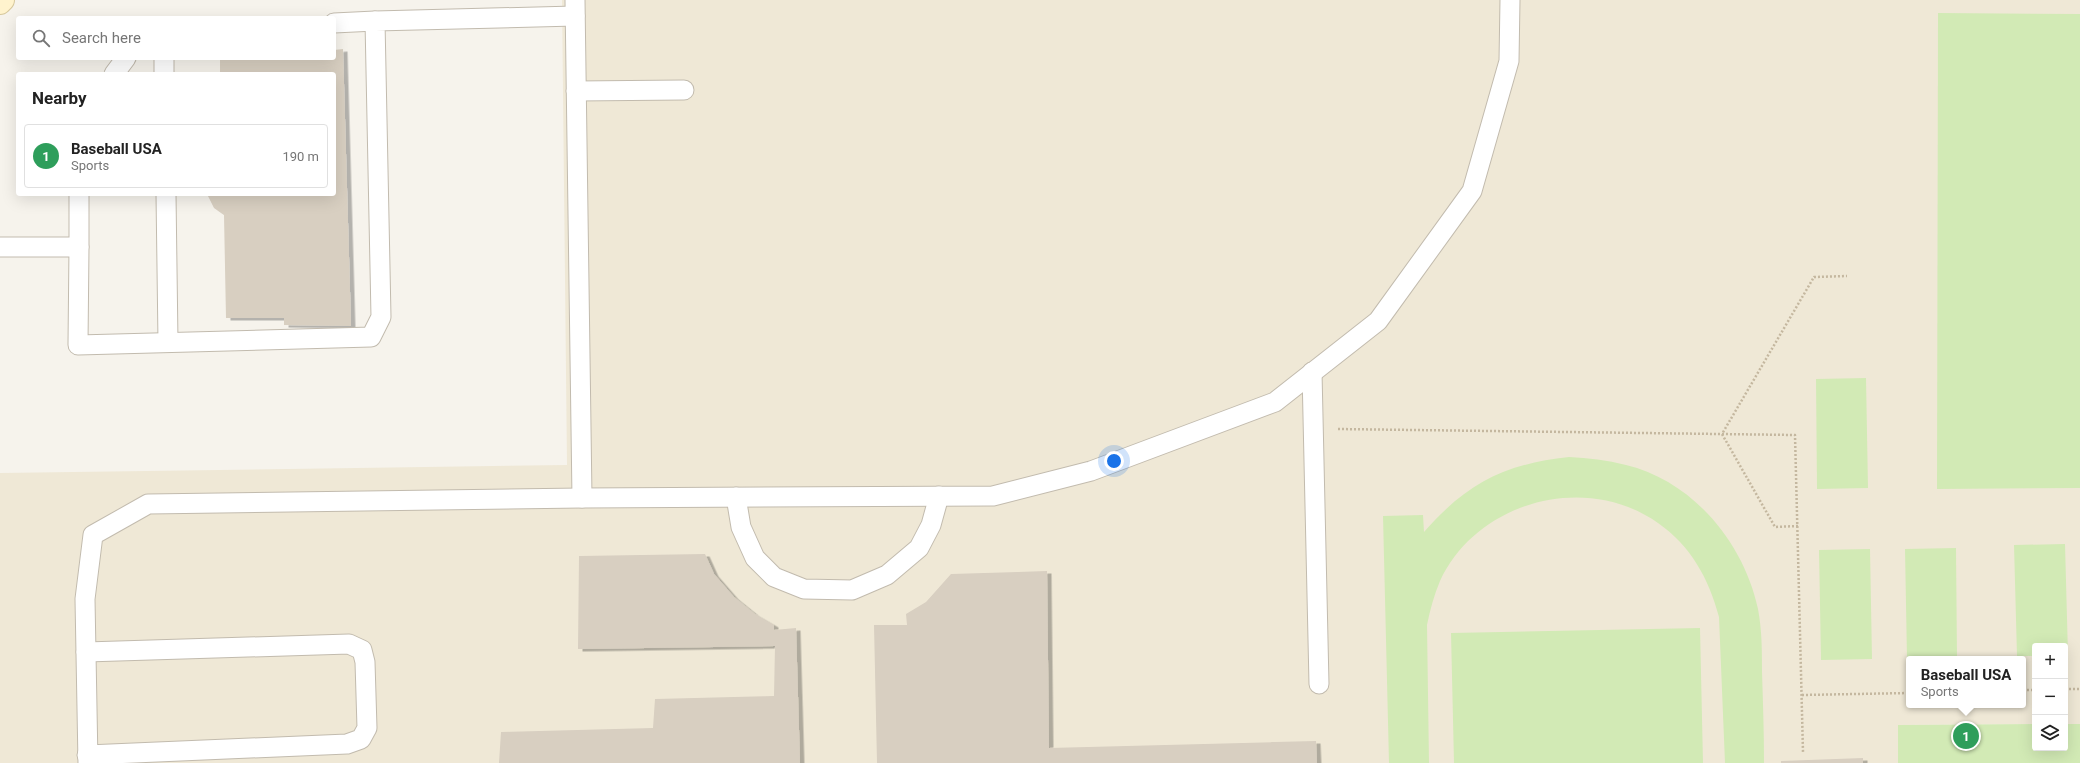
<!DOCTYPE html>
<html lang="en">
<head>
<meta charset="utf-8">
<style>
	:root { --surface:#fff; --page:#f6f6f6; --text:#222; --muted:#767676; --line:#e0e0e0; --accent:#d93025 }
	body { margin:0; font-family:Roboto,sans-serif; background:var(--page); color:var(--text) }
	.controls { position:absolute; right:12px; bottom:12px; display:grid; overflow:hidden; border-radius:4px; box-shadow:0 4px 16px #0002 }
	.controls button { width:36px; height:36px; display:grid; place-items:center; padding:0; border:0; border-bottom:1px solid var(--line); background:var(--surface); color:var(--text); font:20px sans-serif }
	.you { position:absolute; left:1114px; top:461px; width:14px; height:14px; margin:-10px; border:3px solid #fff; border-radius:50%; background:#1a73e8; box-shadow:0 0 0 6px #1a73e833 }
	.badge { display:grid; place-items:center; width:26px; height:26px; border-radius:50%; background:var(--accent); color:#fff; font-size:13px; font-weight:700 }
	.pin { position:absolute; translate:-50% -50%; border:2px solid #fff; box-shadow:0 1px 4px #0006 }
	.popup { position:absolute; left:1906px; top:656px; width:120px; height:52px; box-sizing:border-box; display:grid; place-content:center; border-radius:4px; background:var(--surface); filter:drop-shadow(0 1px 3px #0005); font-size:13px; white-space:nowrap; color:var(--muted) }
	.popup b { font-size:15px; color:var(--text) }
	.popup::after { content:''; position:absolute; left:50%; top:100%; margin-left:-8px; border:8px solid transparent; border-top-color:var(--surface) }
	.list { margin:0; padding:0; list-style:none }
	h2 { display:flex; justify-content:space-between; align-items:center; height:52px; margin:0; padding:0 16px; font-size:17px }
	h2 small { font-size:13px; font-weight:400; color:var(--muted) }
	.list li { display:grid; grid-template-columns:26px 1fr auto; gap:12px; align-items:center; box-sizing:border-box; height:64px; margin:0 8px 8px; padding:0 8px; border:1px solid var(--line); border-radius:4px }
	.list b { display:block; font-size:15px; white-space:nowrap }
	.list p { margin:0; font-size:13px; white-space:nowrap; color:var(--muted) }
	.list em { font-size:13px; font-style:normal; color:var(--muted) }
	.icon { flex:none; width:22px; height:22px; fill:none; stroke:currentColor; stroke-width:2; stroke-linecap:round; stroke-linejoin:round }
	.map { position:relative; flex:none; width:2080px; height:763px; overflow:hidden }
	.search { position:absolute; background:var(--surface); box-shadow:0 4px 16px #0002; left:16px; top:16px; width:320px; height:44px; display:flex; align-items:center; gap:10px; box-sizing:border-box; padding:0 14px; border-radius:4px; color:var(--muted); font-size:15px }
	.panel { position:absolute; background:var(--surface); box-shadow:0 4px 16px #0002; left:16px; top:72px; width:320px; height:124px; border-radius:4px }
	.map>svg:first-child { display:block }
	.education { fill:#efe8d6; fill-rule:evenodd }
	.green { fill:#d2eab5 }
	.building { fill:#d8cfc1; filter:url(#shadow) }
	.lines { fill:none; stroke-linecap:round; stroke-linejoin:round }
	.lane-casing { stroke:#c2bbae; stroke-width:21 }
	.secondary-casing { stroke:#d6c79b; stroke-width:24 }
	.path { stroke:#c4b79f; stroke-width:2.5; stroke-dasharray:2 2; stroke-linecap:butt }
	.lane { stroke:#fff; stroke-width:19 }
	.secondary { stroke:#fff3cd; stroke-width:22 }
</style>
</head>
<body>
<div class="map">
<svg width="2080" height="763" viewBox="0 0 2080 763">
	<defs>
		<filter id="shadow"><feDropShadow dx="4.5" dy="2.5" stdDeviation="0" flood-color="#0004"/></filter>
	</defs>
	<rect width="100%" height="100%" fill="#f6f3ec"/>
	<path class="education" d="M 562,0 L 2080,0 L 2080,724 L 2065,724 L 2065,646 L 2035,646 L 2035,724 L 1898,725 L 1898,763 L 0,763 L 0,473 L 567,465 ZM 1909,659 L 2023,659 L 2023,705 L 1909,705 Z"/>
	<g class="green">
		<polygon points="1938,13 2080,14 2080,488 1937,489"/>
		<polygon points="1866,378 1868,488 1817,489 1816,379"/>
		<path d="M 1569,457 C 1588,458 1607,460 1626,465 C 1693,481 1744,543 1758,609 C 1762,630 1762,651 1762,672 C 1763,703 1764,733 1764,763 L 1725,763 L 1719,617 C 1709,579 1691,546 1658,523 C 1586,472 1477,501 1440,581 C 1434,595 1430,610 1427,625 L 1429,763 L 1389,763 L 1383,516 L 1423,515 L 1424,532 C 1467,483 1505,464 1569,457 Z"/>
		<polygon points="2065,544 2068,655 2065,655 2065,646 2035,646 2035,656 2017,656 2014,545"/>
		<polygon points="1956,548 1957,658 1907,659 1905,549"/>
		<polygon points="1870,549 1872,659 1821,660 1819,550"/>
		<polygon points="1700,628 1703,763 1454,763 1451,633"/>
		<polygon points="2035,724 2035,748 2065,748 2065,724 2080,724 2080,763 1898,763 1898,725"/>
	</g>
	<g class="building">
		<polygon points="343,49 351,326 284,325 284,318 226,318 224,215 214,208 207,194 334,194 334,74 220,74 220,59 334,58 334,50"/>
		<polygon points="705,554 714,574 734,597 755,614 774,625 774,630 796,628 800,763 499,763 501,732 653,728 655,699 774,696 775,646 578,649 579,556"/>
		<polygon points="1047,571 1049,748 1316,741 1317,763 877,763 874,625 907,625 906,614 926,602 951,574"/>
		<polygon points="1863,758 1863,763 1781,763 1781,761"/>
	</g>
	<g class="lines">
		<defs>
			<g id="lane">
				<polyline points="575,0 582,498"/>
				<polyline points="334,23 375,21"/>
				<polyline points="164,58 164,74"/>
				<polyline points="114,74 126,58"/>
				<polyline points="576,91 684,90"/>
				<polyline points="79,194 79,247"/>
				<polyline points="166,194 168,342"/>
				<polyline points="0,247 79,247 78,345 371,337 381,317 375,21 575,16"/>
				<polyline points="1312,372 1319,684"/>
				<polyline points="736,497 741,527 755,558 774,577 804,589 852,590 887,575 919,548 931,525 939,496"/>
				<polyline points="86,652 349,644 362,650 365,662 367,728 361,739 347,744 87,755"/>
				<polyline points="88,763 85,599 93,535 148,504 582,498 993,496 1091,471 1275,402 1378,321 1472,191 1509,61 1510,0"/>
			</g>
			<polyline id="secondary" points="0,3 3,0"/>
		</defs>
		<use href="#lane" class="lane-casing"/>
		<use href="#secondary" class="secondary-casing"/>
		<g class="path">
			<polyline points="1338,429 1795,435 1803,752"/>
			<polyline points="1798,526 1775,527 1722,434 1814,277 1847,276"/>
			<polyline points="2065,689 2080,689"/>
			<polyline points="2023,690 2035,690"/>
			<polyline points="1802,695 1909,693"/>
		</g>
		<use href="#lane" class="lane"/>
		<use href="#secondary" class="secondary"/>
	</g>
</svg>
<div class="controls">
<button>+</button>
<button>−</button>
<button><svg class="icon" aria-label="layers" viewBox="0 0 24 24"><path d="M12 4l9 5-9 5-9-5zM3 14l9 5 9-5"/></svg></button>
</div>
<div class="you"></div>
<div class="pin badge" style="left:1966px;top:736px;background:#2e9e5b">1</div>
<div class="popup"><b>Baseball USA</b>Sports</div>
<div class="search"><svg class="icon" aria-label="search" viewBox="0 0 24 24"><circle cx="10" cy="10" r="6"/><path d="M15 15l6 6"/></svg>Search here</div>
<section class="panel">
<h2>Nearby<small></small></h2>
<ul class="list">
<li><span class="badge" style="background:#2e9e5b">1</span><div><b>Baseball USA</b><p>Sports</p></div><em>190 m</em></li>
</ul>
</section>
</div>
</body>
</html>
